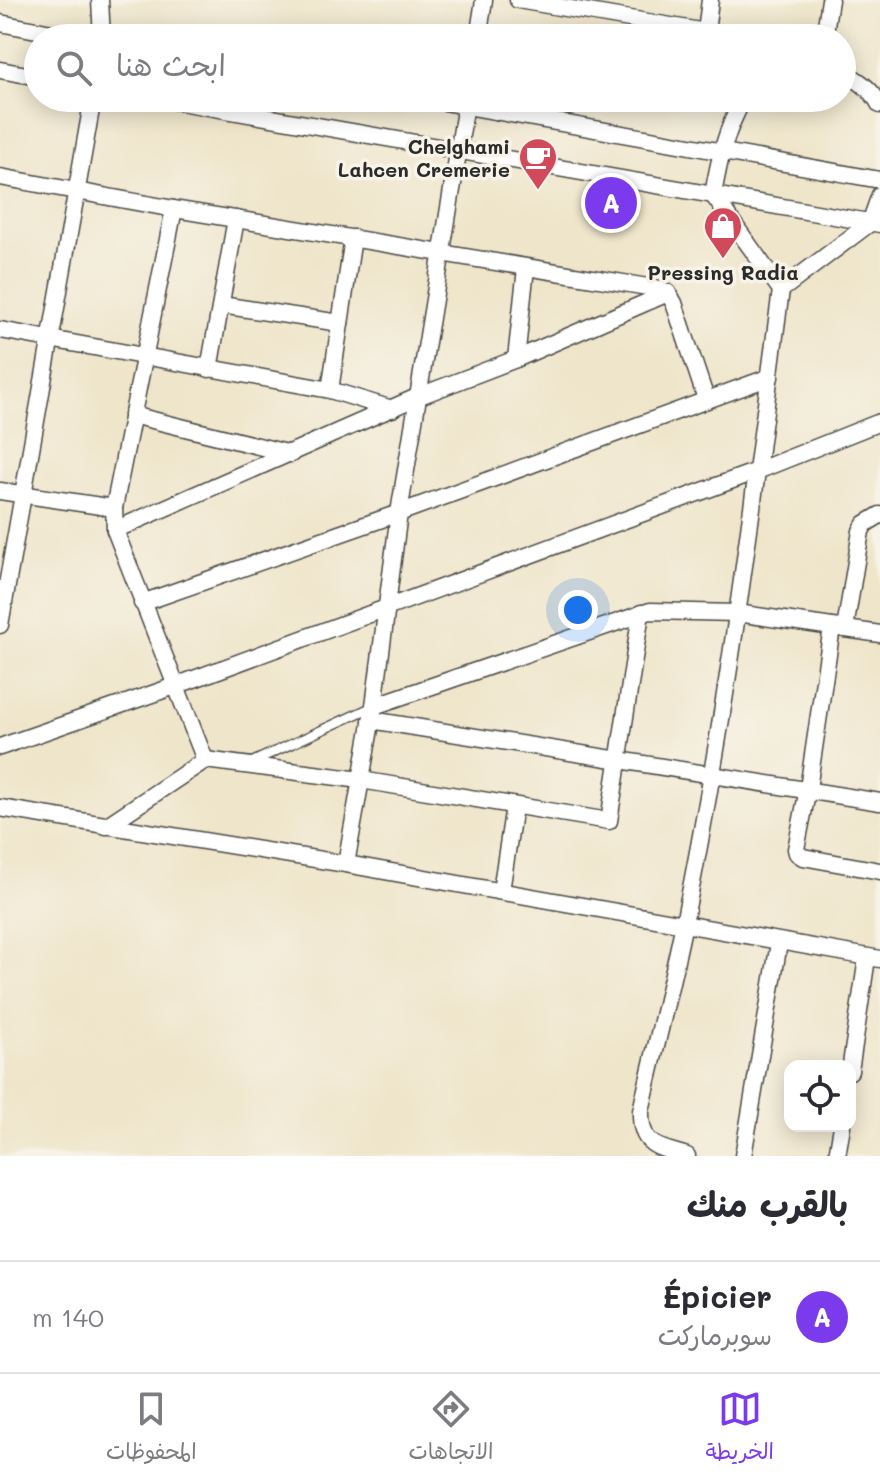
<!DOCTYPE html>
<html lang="ar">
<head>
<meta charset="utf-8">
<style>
	:root { --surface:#fff; --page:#f7f7f7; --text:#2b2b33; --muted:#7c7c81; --line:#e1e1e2; --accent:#7c3aed }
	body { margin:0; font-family:Mali,"Playpen Sans Arabic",sans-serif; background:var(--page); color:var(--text); direction:rtl }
	.controls { position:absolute; right:24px; bottom:24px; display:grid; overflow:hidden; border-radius:16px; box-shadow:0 4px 20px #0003 }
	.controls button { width:72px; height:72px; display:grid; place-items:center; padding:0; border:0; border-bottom:2px solid var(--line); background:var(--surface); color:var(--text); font:40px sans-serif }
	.you { position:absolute; left:578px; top:610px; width:28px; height:28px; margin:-20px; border:6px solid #fff; border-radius:50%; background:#1a73e8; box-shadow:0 0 0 12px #1a73e833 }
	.badge { display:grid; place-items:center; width:52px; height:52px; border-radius:50%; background:var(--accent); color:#fff; font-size:26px; font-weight:700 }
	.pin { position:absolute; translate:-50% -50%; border:4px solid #fff; box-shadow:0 2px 8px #0006 }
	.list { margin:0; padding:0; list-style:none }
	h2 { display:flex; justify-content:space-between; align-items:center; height:104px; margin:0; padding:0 32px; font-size:34px }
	h2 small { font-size:26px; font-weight:400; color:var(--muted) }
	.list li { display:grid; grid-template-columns:52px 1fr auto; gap:24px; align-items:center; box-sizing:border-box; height:112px; padding:0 32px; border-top:2px solid var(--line) }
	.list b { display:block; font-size:30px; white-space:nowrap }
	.list p { margin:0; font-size:26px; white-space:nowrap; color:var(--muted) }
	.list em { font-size:26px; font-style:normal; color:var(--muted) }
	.icon { flex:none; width:44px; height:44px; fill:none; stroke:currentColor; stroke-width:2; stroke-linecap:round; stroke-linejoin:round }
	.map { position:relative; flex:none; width:880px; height:1156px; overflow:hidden; direction:ltr }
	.search { position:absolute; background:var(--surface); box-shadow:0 4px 20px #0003; left:24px; right:24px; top:24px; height:88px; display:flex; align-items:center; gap:20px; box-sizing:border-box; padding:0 28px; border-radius:44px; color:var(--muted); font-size:30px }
	.sheet { height:216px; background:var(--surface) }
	nav { display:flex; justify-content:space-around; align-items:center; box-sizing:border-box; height:112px; border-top:2px solid var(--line); background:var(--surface); font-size:22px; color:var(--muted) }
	nav a { display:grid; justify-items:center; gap:4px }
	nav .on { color:var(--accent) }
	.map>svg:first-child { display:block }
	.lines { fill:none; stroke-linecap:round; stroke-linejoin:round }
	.lane-casing { stroke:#484743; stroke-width:11 }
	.street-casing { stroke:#484743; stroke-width:19 }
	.lane { stroke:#fff; stroke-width:8 }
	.street { stroke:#fff; stroke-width:16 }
	.labels { text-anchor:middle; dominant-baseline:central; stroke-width:7; stroke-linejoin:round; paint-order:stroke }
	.poi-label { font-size:20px; font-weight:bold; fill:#2b2b2b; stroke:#f7f3e8; text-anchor:end }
</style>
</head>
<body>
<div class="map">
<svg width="880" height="1156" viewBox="0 0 880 1156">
	<rect width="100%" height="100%" fill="#f7f3e8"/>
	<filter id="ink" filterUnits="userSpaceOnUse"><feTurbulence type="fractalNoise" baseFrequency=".0125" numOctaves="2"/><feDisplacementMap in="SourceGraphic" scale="16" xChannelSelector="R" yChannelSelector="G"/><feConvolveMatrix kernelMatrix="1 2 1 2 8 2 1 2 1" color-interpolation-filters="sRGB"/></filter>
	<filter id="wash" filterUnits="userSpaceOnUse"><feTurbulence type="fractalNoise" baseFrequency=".006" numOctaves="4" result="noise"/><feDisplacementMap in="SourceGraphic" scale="32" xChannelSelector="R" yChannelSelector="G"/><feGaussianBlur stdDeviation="1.8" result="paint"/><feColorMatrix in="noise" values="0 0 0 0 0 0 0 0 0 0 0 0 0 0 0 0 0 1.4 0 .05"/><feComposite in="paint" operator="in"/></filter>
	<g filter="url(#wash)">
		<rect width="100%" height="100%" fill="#efe5ca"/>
	</g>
	<g filter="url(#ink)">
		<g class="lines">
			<defs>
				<polyline id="lane" points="250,763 374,706"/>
				<g id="street">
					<polyline points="100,0 102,38"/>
					<polyline points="518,0 706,32 713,38"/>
					<polyline points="0,23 78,38"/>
					<polyline points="706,32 710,0"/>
					<polyline points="478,38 484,0"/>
					<polyline points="824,38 830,0"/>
					<polyline points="0,70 38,77"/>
					<path d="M 842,72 C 858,79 872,90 880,105"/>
					<polyline points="157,98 880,224"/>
					<polyline points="422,98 880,180"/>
					<polyline points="0,177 174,209 660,289 668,293 674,303 706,399"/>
					<polyline points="174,209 114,508 115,530 205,760"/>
					<polyline points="781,290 870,223 880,195"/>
					<polyline points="221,305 340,323"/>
					<polyline points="0,330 330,390 392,409"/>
					<polyline points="516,359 526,268"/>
					<polyline points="209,369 236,219"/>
					<polyline points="330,390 353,238"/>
					<polyline points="132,415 291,454"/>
					<polyline points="0,491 114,508"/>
					<polyline points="115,530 417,397 516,359 668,293"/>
					<polyline points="142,603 399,513 770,377"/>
					<polyline points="0,625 93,98"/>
					<polyline points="832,627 808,789 796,849 797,853 803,857 880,871"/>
					<polyline points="845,629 861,531 865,524 880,515"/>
					<polyline points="374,706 399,513 467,98"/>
					<polyline points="371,720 880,802"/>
					<polyline points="0,747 175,686 757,471 880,422"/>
					<polyline points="0,808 346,864 880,959"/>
					<polyline points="106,826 205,760 361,780 609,821 641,613"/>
					<polyline points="346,864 374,706 650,611 737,613 880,634"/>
					<polyline points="501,891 514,806"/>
					<polyline points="850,1071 867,958"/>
					<path d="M 687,1156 C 658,1147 640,1147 641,1111 C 655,1049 671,986 684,923 C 727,714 753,501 781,290 L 713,195 C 719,160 726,129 744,98"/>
					<polyline points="743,1156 779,943"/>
					<polyline points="837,1156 842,1126"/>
				</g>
			</defs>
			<use href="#lane" class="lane-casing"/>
			<use href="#street" class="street-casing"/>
			<use href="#lane" class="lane"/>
			<use href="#street" class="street"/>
		</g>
	</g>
	<defs>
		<symbol id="cafe-pin" viewBox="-11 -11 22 30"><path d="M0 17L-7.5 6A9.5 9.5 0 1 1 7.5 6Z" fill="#d1495b" stroke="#f7f3e8"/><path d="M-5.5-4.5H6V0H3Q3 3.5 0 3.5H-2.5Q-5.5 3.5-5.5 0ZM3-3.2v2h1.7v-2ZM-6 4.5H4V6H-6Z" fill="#fff"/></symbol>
		<symbol id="shop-pin" viewBox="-11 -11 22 30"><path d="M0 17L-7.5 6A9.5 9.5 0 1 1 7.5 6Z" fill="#d1495b" stroke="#f7f3e8"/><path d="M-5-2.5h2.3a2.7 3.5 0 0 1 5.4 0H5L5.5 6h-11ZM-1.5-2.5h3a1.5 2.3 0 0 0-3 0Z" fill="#fff"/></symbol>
	</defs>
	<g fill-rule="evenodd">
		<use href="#cafe-pin" x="516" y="135" width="44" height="60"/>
		<use href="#shop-pin" x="701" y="204" width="44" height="60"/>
	</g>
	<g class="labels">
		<g class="poi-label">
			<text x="510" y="146">Chelghami<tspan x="510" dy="23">Lahcen Cremerie</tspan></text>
			<text x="723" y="272" text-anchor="middle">Pressing Radia</text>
		</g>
	</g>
</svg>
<div class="controls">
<button><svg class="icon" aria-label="locate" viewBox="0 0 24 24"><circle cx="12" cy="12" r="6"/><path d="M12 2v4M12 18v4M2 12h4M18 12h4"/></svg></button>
</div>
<div class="you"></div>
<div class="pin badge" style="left:611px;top:203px">A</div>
<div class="search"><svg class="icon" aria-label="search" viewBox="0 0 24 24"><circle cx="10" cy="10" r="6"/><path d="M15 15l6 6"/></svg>ابحث هنا</div>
</div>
<section class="sheet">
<h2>بالقرب منك<small></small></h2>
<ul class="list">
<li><span class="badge">A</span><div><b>Épicier</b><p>سوبرماركت</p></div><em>140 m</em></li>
</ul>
</section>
<nav>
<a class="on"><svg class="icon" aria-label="map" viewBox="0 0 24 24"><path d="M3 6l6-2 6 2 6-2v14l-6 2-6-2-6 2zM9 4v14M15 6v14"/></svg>الخريطة</a>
<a><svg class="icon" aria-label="directions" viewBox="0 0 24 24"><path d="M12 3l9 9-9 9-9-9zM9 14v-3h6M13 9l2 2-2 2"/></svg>الاتجاهات</a>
<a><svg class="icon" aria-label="saved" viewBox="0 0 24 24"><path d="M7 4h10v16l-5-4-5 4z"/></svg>المحفوظات</a>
</nav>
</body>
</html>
